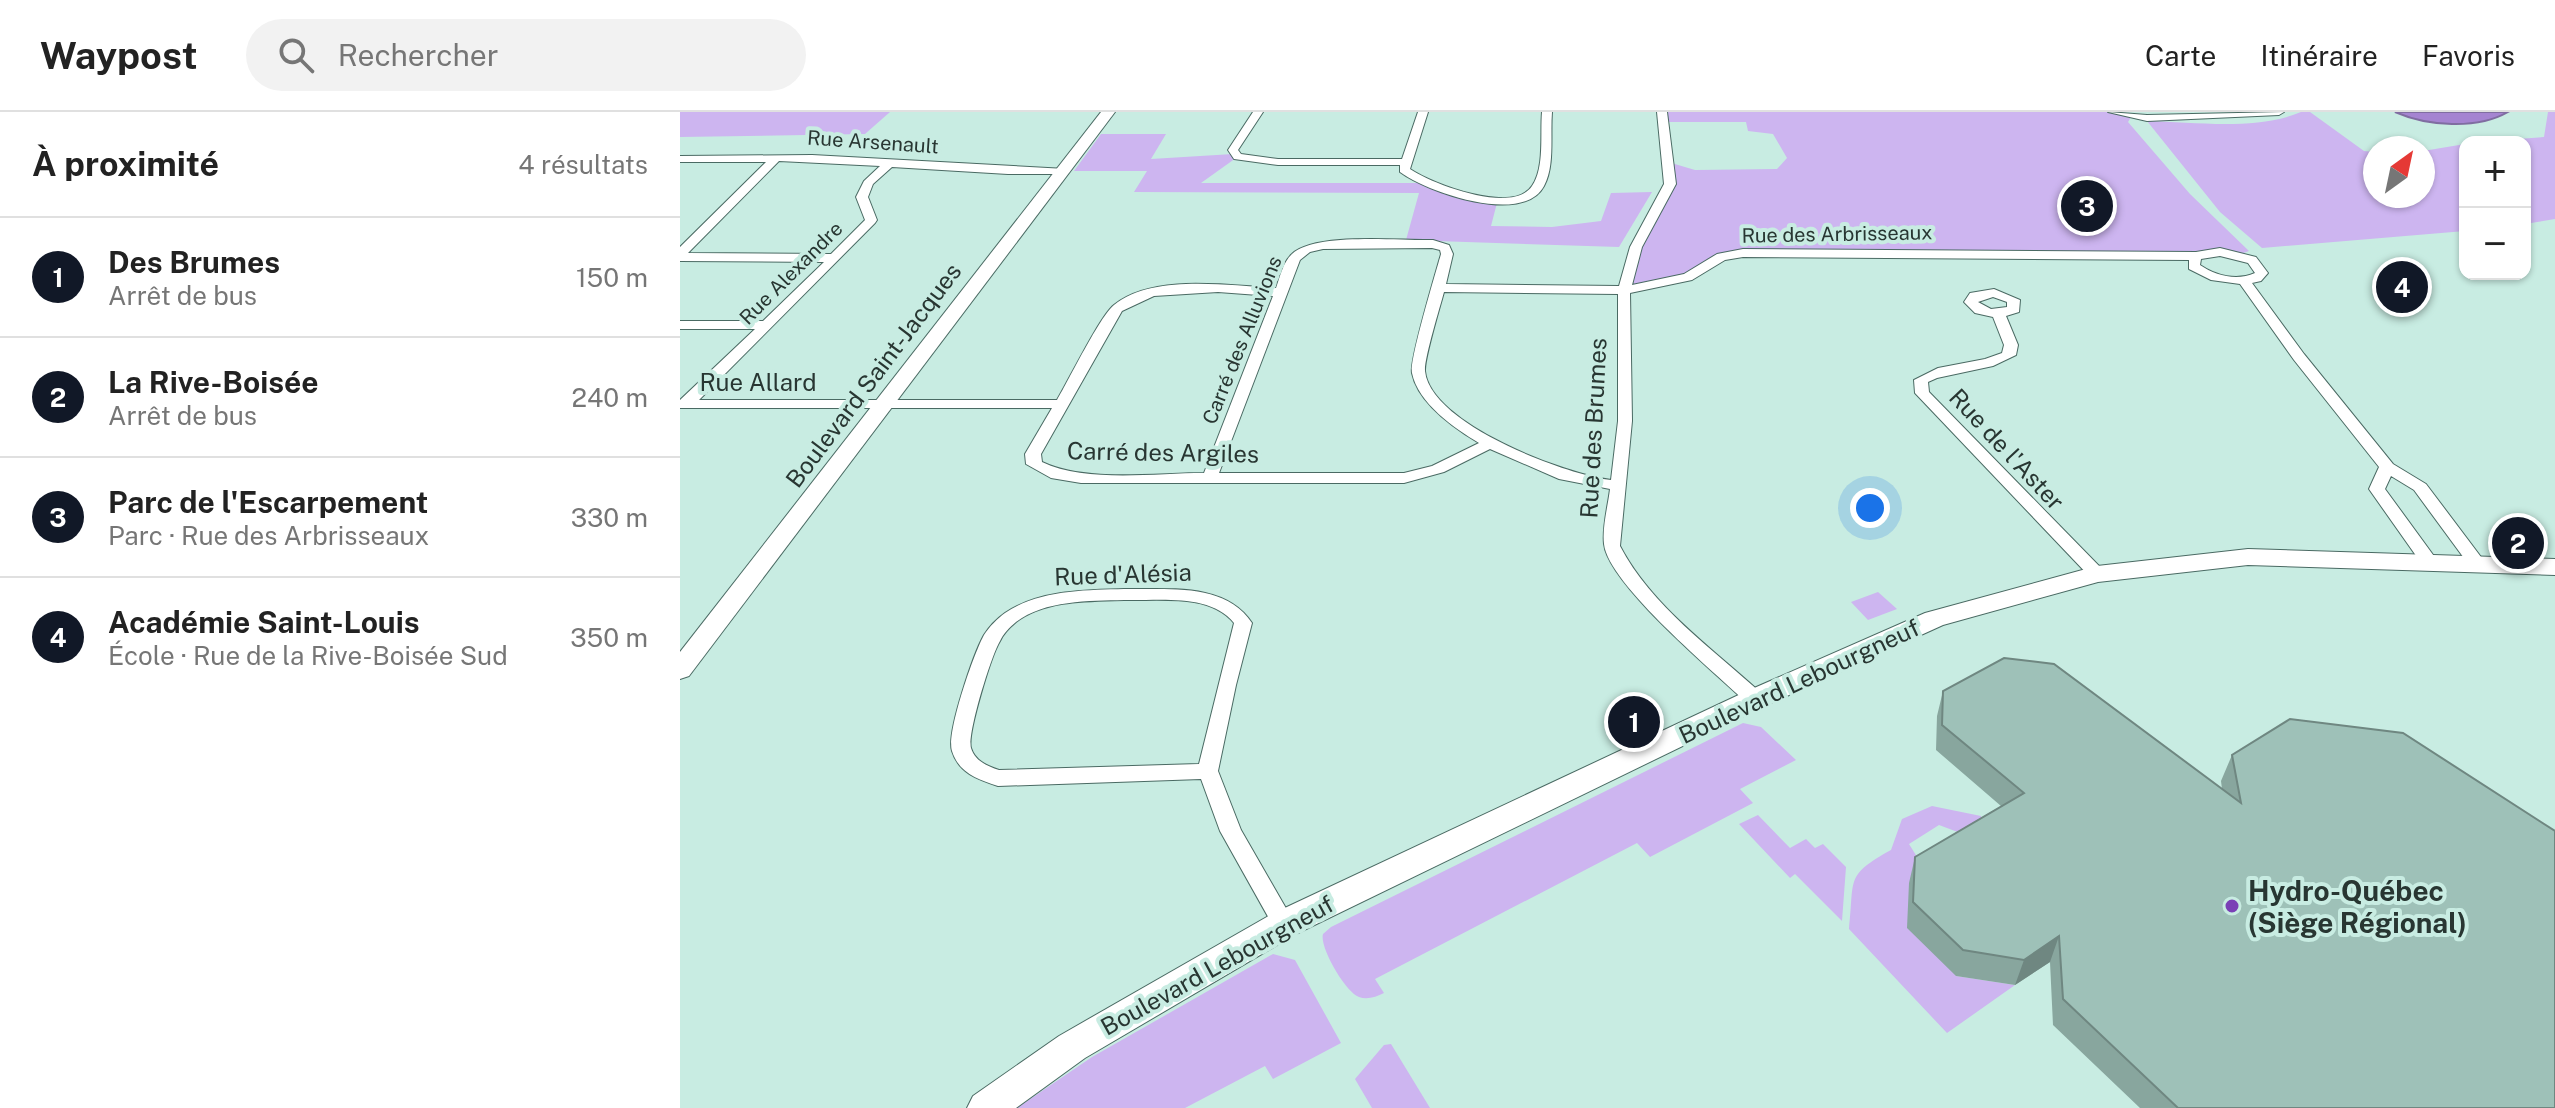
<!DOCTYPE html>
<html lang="fr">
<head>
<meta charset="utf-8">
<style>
	:root { --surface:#fff; --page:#f2f2f2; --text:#222; --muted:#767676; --line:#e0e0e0; --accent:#111827 }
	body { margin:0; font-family:"Public Sans",sans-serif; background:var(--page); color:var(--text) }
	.controls { position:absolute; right:24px; top:24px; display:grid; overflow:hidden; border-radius:16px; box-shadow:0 2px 6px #0004 }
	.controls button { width:72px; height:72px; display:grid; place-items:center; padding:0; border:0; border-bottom:2px solid var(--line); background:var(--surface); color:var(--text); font:40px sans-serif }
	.compass { position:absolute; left:1683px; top:24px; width:72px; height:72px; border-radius:50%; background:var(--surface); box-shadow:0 2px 6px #0004; rotate:33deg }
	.you { position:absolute; left:1190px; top:396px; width:28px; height:28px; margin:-20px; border:6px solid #fff; border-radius:50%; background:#1a73e8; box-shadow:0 0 0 12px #1a73e833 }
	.badge { display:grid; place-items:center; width:52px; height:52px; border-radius:50%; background:var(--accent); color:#fff; font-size:26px; font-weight:700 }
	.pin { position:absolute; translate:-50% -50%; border:4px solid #fff; box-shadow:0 2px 8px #0006 }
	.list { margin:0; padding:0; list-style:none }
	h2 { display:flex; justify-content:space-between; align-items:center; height:104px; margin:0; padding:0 32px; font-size:34px }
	h2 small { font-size:26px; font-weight:400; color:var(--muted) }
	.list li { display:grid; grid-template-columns:52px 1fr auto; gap:24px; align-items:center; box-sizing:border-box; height:120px; padding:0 32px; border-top:2px solid var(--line) }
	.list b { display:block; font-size:30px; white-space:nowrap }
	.list p { margin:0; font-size:26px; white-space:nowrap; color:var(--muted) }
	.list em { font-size:26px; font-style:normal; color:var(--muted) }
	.icon { flex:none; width:44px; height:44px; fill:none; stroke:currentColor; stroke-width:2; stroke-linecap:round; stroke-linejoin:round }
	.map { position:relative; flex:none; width:1875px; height:996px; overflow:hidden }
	header { display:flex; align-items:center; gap:48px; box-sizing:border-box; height:112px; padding:0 40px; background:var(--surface); border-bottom:2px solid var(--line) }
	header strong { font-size:38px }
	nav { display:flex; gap:44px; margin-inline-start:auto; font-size:28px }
	.search { width:560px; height:72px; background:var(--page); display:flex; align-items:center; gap:20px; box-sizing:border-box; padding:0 28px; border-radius:44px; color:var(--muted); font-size:30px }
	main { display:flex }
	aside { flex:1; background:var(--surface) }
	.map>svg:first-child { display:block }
	.green { fill:#cdb5f0 }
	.water { fill:#a584d1; stroke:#806da1; stroke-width:2 }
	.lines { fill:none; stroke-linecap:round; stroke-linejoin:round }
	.minor-casing { stroke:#4a6a63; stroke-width:2 }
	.tertiary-casing { stroke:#4a6a63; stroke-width:2 }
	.secondary-casing { stroke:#4a6a63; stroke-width:2 }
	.minor { fill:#fff; fill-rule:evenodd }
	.tertiary { fill:#fff; fill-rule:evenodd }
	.secondary { fill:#fff; fill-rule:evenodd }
	.wall { fill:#88a69e }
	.shaded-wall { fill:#6f8781 }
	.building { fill:#9ec1b8; stroke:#6f8781; stroke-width:2 }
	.poi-dot { fill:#7a40b6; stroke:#c8ece2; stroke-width:3 }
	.labels { text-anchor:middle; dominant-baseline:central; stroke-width:8; stroke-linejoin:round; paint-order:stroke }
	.far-street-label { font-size:20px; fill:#283632; stroke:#c8ece2 }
	.street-label { font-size:24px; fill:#283632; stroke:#c8ece2 }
	.near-poi-label { font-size:28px; font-weight:bold; fill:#283632; stroke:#c8ece2; text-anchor:start }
</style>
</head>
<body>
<header>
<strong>Waypost</strong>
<div class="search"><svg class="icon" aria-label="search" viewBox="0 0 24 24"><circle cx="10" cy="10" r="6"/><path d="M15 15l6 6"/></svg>Rechercher</div>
<nav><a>Carte</a><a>Itinéraire</a><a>Favoris</a></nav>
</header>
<main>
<aside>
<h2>À proximité<small>4 résultats</small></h2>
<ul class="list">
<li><span class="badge">1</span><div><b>Des Brumes</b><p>Arrêt de bus</p></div><em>150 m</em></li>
<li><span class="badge">2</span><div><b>La Rive-Boisée</b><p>Arrêt de bus</p></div><em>240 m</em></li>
<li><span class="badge">3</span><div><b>Parc de l'Escarpement</b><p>Parc · Rue des Arbrisseaux</p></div><em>330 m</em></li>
<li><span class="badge">4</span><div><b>Académie Saint-Louis</b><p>École · Rue de la Rive-Boisée Sud</p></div><em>350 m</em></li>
</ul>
</aside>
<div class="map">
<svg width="1875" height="996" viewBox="0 0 1875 996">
	<rect width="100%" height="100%" fill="#c8ece2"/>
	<g class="green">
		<polygon points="0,0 210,0 185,22 0,25"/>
		<polygon points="982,0 1433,0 1451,5 1448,10 1510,82 1569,139 1558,143 1041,145 1008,165 944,178 951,148 986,85 988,50 1015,58 1097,57 1107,46 1093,22 1068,19 1066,10 983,10"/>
		<path d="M 1621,0 L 1630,0 L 1684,39 L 1695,40 L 1695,84 L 1743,84 L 1743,39 L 1785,32 L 1785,119 L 1582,136 L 1540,100 L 1467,9 C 1516,10 1576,19 1621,0 Z"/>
		<polygon points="1868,0 1875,0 1875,107 1845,112 1845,30 1796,30 1864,25"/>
		<polygon points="421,22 486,22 471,47 553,42 556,46 521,71 745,71 764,79 818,87 811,114 872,115 921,109 931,81 972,80 939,135 726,128 739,81 454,80 467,59 394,59"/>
		<polygon points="1198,480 1217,497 1188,508 1171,490"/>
		<path d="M 1063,611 L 1081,615 L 1116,648 L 1060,677 L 1073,691 L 970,745 L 957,731 L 695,867 L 704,881 C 696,885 687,888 679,885 C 666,881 639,835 643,822 L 651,815 Z"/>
		<path d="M 1252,694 L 1301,704 L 1301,711 L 1283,722 L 1259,713 L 1229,732 L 1247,761 L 1276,864 L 1335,873 L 1267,921 L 1169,817 C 1175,767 1164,764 1211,738 L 1222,707 Z"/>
		<polygon points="1078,703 1110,736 1126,727 1135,736 1143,732 1166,755 1162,809 1115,762 1110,766 1059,712"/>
		<polygon points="593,842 615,848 661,931 593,967 585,954 505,996 337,996 412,945"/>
		<polygon points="711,932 750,996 692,996 675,967 704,933"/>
	</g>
	<path class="water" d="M 1715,0 L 1828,0 C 1797,18 1747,14 1715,0 Z"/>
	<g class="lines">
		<defs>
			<g id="minor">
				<path d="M 573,0 L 583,0 L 558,38 L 561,42 L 598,47 L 722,47 L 738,0 L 748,0 L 730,57 C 752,72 833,103 852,74 C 865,56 860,21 862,0 L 872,0 C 870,23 875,54 864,74 C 843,114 747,80 720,60 L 720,53 L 598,53 L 554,47 L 548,38 Z"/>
				<path d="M 977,0 L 987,0 L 996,72 L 962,135 L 952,173 L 1004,162 L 1037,142 L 1063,137 L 1516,140 L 1540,136 L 1576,145 L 1588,161 L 1581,169 L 1572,171 L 1624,242 L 1713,352 L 1746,372 L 1807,453 L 1798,458 L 1792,457 L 1734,378 L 1711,364 L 1705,377 L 1759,451 L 1756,455 L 1744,455 L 1689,377 L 1699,355 L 1614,248 L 1560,172 L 1531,168 L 1509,157 L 1509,148 L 1063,145 L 1045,148 L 1012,168 L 950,181 L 952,309 L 940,434 C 971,494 1033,537 1082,582 L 1085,587 L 1082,592 L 1068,592 C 1037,562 928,472 924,432 C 922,415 928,394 930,377 L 879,367 L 810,337 L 764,360 L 724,371 L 401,371 L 371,366 L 346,352 L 345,342 L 372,296 L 0,296 L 0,288 L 75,217 L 0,217 L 0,209 L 83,209 L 144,150 L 0,149 L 0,135 L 86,50 L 0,50 L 0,44 L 132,43 L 386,57 L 388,59 L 382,62 L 328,62 L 212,55 L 193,72 L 188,85 L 197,108 L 195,111 L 19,288 L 377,288 C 389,268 420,204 434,193 C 473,161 550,174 596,176 C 600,165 603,150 612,142 C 635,120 720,129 753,128 L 769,133 L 773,142 L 766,172 L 939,174 L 950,135 L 984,72 ZM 99,49 L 200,54 L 184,69 L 176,85 L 185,108 L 151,142 L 8,141 ZM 752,136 L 760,138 L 761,142 C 756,160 729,249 732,261 C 738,291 774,316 799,331 L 752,354 L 724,361 L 539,361 L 620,148 L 630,140 L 643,137 ZM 1540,144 L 1568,151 L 1575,161 C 1557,169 1536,164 1520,153 L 1521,147 ZM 538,180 L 593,184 L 524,361 C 474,361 406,371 362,350 L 361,342 L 442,199 L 474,184 ZM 764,180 L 938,182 L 938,309 L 931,368 C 886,363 750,312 745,259 C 744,247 760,195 764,180 Z"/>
				<polygon points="1428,0 1467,3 1604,0 1599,3 1467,9"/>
				<path d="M 1314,177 L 1340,188 L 1339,200 L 1326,204 L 1338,233 L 1336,243 L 1313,254 L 1257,266 L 1248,270 L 1249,280 L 1423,458 L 1426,462 L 1423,466 L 1411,466 L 1235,281 L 1234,268 L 1258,256 L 1305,247 L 1322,241 L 1324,233 L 1313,205 L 1295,201 L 1284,190 L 1290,181 ZM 1313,185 L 1327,190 L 1327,195 L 1311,197 L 1298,190 Z"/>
				<path d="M 444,477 C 488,478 545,470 572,511 L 556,573 L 538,659 L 561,718 L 615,812 L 612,819 L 604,821 L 596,819 L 540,719 L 521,667 L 318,674 C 297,667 279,661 272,639 C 266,621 294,541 304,523 C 309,515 318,506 325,501 C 359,478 405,478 444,477 ZM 444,488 C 479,489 530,481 554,511 L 519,652 L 319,658 C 307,654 295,649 291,636 C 287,622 311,544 320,529 C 323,522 330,515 336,510 C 365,488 409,489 444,488 Z"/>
			</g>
			<polygon id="tertiary" points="421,0 435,0 9,564 0,567 0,540"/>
			<polygon id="secondary" points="1568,437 1875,447 1875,463 1568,453 1418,470 1263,513 1085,594 616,822 405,946 336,996 287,996 293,984 379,924 592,802 1065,580 1245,501 1417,454"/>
		</defs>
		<use href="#minor" class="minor-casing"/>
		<use href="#tertiary" class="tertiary-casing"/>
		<use href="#secondary" class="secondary-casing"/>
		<use href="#minor" class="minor"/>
		<use href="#tertiary" class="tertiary"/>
		<use href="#secondary" class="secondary"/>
	</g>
	<polygon class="wall" points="1263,579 1542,677 1541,669 1552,643 1875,996 1460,996 1373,913 1370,850 1335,873 1276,864 1227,816 1229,771 1235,745 1321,694 1256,638 1257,604"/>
	<polygon class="shaded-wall" points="1379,824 1370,850 1335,873 1344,848"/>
	<polygon class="building" points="1324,546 1374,552 1561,691 1552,643 1610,607 1723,621 1875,719 1875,996 1498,996 1383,887 1379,824 1344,848 1283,838 1233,790 1235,745 1344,681 1262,613 1263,579"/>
	<circle class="poi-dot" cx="1552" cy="794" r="8"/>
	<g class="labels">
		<g class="far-street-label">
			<text transform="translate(193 30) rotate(4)">Rue Arsenault</text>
			<text transform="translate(1157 122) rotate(-1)">Rue des Arbrisseaux</text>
			<text transform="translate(111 161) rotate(-45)">Rue Alexandre</text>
			<text transform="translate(562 228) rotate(-68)">Carré des Alluvions</text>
		</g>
		<g class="street-label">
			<text transform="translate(193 263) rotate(-53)">Boulevard Saint-Jacques</text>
			<text x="78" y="270">Rue Allard</text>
			<text transform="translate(913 316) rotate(-87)">Rue des Brumes</text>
			<text transform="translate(1327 337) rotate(47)">Rue de l'Aster</text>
			<text transform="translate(483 340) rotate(1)">Carré des Argiles</text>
			<text transform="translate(443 462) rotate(-2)">Rue d'Alésia</text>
			<text transform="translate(1119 569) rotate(-25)">Boulevard Lebourgneuf</text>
			<text transform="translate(537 853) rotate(-29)">Boulevard Lebourgneuf</text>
		</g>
		<g class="near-poi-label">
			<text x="1568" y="778">Hydro-Québec<tspan x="1568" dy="32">(Siège Régional)</tspan></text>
		</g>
	</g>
</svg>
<div class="controls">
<button>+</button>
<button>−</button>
</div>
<svg class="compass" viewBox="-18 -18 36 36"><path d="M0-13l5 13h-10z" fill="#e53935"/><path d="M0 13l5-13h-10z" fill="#767676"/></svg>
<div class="you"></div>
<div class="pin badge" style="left:954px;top:610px">1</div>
<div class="pin badge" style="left:1838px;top:431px">2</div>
<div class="pin badge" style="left:1407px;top:94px">3</div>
<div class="pin badge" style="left:1722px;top:175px">4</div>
</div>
</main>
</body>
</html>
